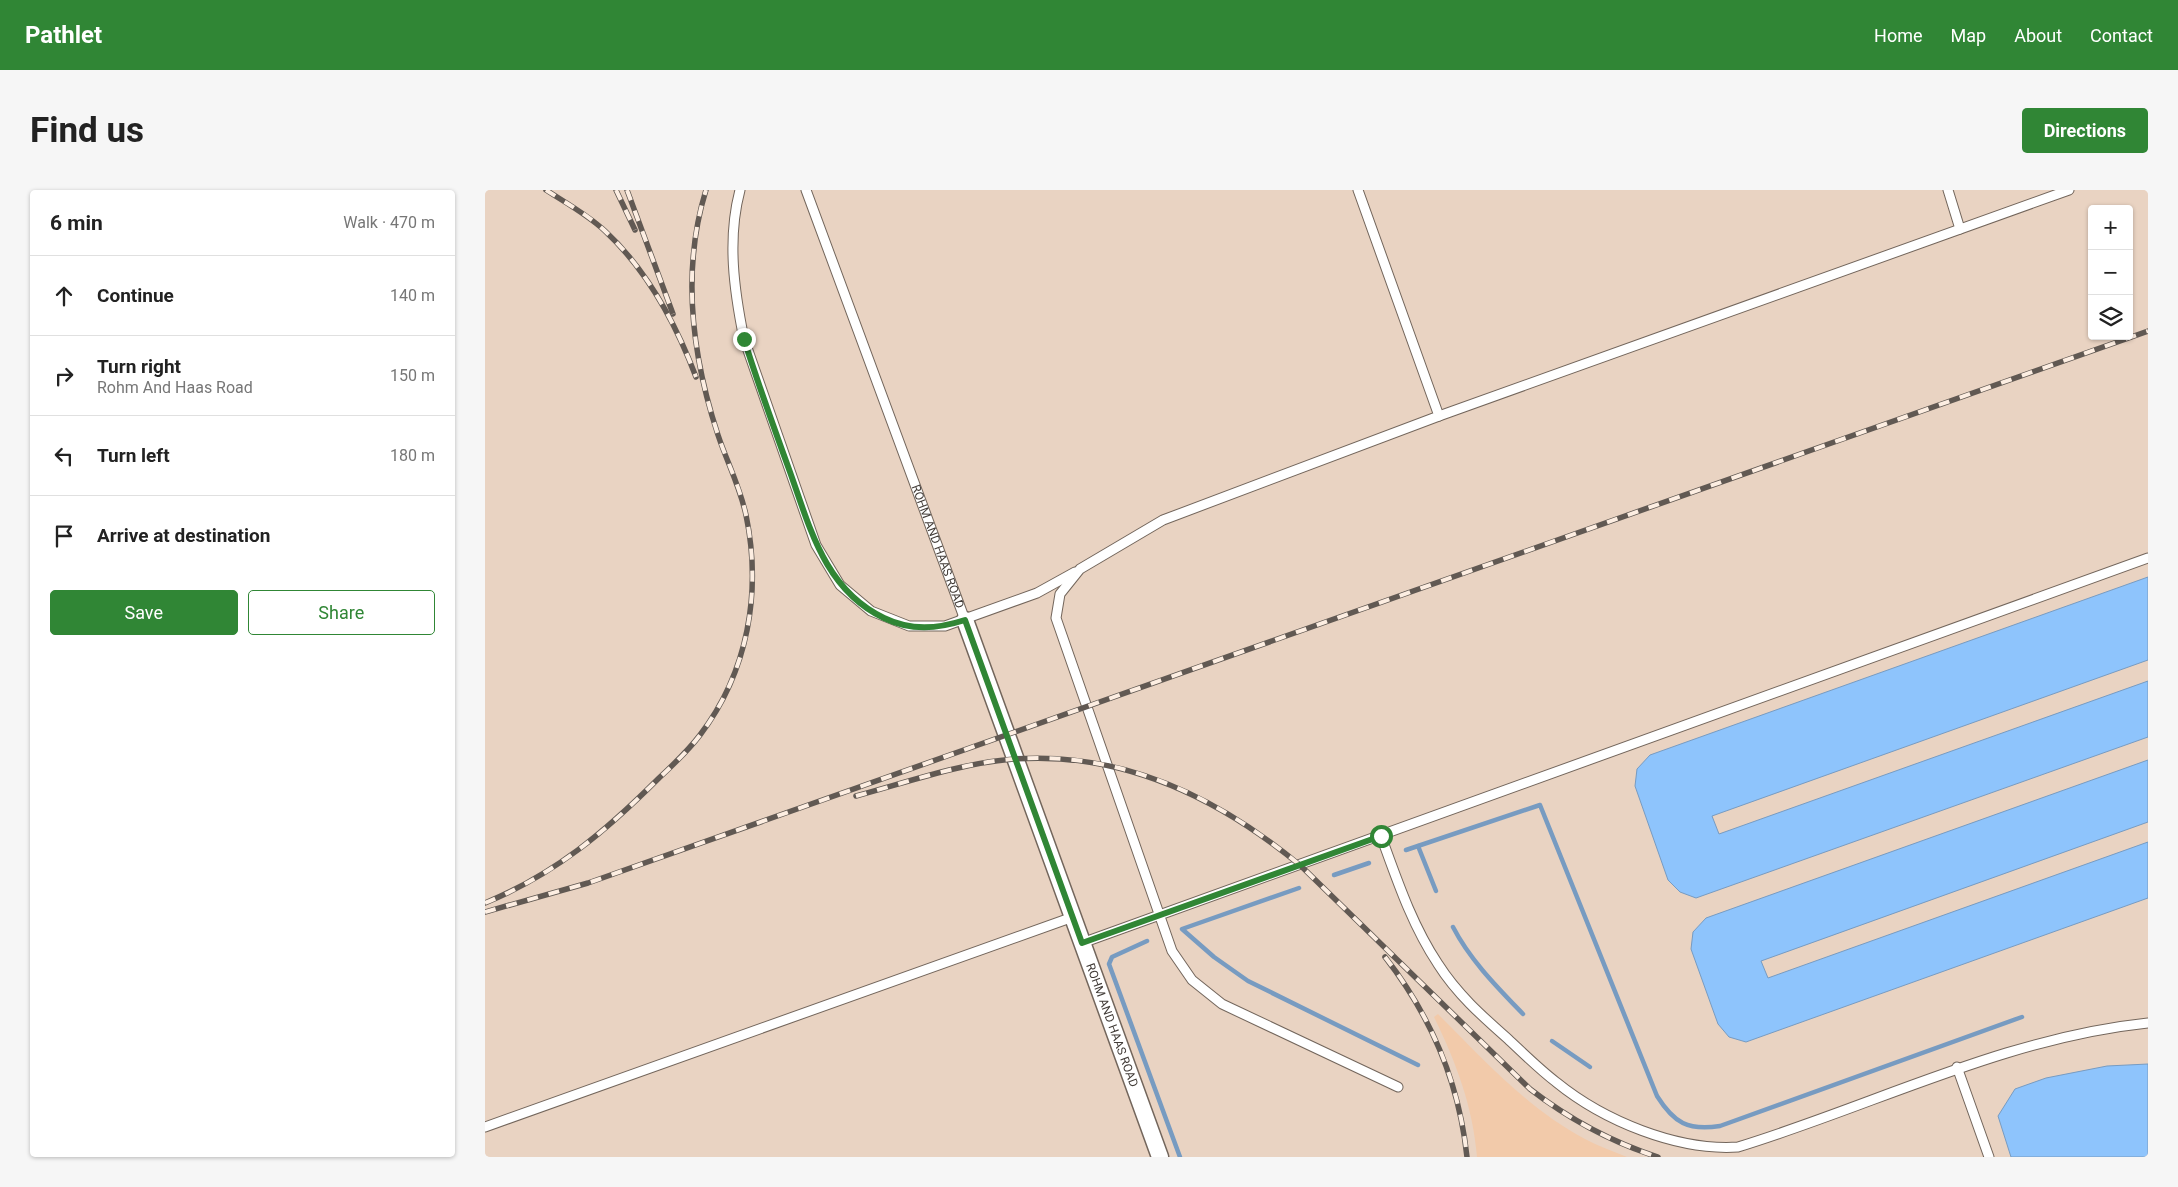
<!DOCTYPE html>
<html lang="en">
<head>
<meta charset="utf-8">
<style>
	:root { --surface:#fff; --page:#f6f6f6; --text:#222; --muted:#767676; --line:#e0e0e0; --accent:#308635 }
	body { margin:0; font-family:Roboto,sans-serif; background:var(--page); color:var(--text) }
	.controls { position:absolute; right:15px; top:15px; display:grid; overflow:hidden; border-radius:5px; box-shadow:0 1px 4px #0004 }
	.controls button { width:45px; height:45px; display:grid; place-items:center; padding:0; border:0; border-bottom:1px solid var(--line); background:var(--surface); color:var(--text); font:25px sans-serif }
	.stop { position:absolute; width:15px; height:15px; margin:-11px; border:4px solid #308635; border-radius:50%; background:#fff }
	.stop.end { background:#308635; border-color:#fff; box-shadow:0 1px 5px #0008 }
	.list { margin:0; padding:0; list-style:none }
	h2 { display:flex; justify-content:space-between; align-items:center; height:65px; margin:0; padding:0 20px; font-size:21px }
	h2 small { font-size:16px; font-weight:400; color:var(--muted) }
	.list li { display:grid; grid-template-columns:32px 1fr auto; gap:15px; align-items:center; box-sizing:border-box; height:80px; padding:0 20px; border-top:1px solid var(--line) }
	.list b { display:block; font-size:19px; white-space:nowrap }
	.list p { margin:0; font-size:16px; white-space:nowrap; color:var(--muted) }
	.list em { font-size:16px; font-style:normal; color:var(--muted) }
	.actions { display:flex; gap:10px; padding:15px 20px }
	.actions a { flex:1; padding:11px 0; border:1px solid var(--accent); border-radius:5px; text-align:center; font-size:18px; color:var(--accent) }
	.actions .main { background:var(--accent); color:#fff }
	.icon { flex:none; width:28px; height:28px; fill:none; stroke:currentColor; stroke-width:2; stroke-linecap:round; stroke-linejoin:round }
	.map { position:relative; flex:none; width:1663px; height:967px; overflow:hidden; border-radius:5px }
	header { display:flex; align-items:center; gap:30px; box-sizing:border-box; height:70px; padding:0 25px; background:var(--accent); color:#fff }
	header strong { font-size:24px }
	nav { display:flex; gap:28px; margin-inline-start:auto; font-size:18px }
	.intro { display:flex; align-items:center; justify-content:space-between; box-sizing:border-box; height:120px; padding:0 30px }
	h1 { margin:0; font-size:35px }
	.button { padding:12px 22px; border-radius:5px; background:var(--accent); color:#fff; font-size:18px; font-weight:700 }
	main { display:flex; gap:30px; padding:0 30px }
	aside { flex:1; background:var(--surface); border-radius:5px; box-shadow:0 1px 4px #0004 }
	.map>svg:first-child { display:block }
	.built { fill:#e9d3c2; fill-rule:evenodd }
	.green { fill:#f2caaa }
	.water { fill:#8ec4fc; stroke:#779bc1 }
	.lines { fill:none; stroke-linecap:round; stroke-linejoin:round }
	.stream { stroke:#779bc1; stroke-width:4.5 }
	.lane-casing { stroke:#73665c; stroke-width:11 }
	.street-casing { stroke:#73665c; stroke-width:19 }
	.lane { stroke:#fff; stroke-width:9 }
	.street { stroke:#fff; stroke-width:16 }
	.rail-casing { stroke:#615953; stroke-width:5.5 }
	.rail { stroke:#fdeee2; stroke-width:4; stroke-dasharray:11; stroke-linecap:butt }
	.route { stroke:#308635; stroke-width:6 }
	.labels { text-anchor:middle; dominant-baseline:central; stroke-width:4; stroke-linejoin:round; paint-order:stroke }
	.street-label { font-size:12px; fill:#413b37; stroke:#fdeee2 }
</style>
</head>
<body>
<header>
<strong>Pathlet</strong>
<nav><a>Home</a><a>Map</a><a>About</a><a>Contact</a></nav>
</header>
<div class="intro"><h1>Find us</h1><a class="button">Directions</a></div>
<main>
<aside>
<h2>6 min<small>Walk · 470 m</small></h2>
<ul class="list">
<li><svg class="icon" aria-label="ahead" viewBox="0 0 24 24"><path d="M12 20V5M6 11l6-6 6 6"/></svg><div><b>Continue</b></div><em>140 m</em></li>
<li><svg class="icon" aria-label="right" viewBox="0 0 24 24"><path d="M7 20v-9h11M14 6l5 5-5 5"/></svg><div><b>Turn right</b><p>Rohm And Haas Road</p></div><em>150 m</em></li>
<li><svg class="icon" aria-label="left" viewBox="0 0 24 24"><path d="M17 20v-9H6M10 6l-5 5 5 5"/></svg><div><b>Turn left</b></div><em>180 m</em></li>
<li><svg class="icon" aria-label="arrive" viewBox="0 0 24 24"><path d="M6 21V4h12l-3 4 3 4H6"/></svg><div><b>Arrive at destination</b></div></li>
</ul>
<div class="actions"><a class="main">Save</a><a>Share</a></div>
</aside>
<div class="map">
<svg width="1663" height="967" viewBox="0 0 1663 967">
	<rect width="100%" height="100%" fill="#f0e1d4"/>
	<path class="built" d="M 0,0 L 1663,0 L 1663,967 L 0,967 ZM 1607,19 L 1644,19 L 1644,146 L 1607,146 Z"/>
	<path class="green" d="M 953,824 C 998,869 1043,919 1100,949 C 1113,956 1128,961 1142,967 L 992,967 C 988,917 971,872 949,827 Z"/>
	<g class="water">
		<polygon points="1663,387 1663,470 1227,626 1234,644 1663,491 1663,547 1211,708 1195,702 1183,690 1150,596 1152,579 1165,565"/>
		<polygon points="1663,570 1663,632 1276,771 1283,788 1663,652 1663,708 1261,852 1244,847 1233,834 1206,759 1208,742 1221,728"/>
		<polygon points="1663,874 1663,967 1526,967 1513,926 1530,899 1561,888 1622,876"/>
	</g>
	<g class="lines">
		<g class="stream">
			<polyline points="933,656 951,701"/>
			<path d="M 921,660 L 1055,615 L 1172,906 C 1189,933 1203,941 1235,936 L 1537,827"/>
			<polyline points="849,685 884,673"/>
			<polyline points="814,698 697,739 729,767 763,791 933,875"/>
			<path d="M 968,737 C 985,770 1012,797 1038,824"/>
			<polyline points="662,751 627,767 624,774 695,967"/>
			<polyline points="1067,851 1105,877"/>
		</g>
		<defs>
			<g id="lane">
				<path d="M 255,0 C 242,49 249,100 259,149 L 331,355 L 355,395 L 386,421 L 424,436 L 460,436 L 552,403 L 590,382"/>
				<path id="s1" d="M 321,0 L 480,430"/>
				<polyline points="873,0 954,226 678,330 595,379 575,404 571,428 687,761 707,790 737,814 913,897"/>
				<polyline points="1463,0 1475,39"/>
				<polyline points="954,226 1584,0"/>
				<path d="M 896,646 C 912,690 927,735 953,774 C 972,804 997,826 1023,849 C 1039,864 1054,879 1071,892 C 1119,931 1192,961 1253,957 C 1390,915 1519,848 1663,833"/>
				<polyline points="597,753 1663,368"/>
				<polyline points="1472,877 1504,967"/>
				<polyline points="0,937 588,727"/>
			</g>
			<g id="street">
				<path id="s2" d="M 480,430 L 675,967"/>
			</g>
		</defs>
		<use href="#lane" class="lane-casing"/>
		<use href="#street" class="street-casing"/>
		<use href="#lane" class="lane"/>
		<use href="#street" class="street"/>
		<defs>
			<g id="rail">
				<path d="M 61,0 C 81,13 103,25 120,41 C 162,80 191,134 211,187"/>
				<polyline points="131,0 150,40"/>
				<polyline points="142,0 188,124"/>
				<path d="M 371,606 C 423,592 476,573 529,569 C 639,561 734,608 816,676 L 1045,899 C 1084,929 1126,952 1173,967"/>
				<path d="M 0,713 C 70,684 120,642 174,588 C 188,575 203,561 215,545 C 263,482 277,402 261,325 C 255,297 242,272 233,245 C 207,166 196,81 221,0"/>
				<polyline points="0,722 103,693 1663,141"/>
				<path d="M 900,767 C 946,826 974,892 982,967"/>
			</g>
		</defs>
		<use href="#rail" class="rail-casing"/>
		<use href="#rail" class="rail"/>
	</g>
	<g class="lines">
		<path class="route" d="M 259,149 C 273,194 289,238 305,282 C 325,338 340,400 399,428 C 426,441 452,439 480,430 L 597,753 L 896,646"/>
	</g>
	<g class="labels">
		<g class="street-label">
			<text stroke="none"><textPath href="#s1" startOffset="380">ROHM AND HAAS ROAD</textPath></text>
			<text stroke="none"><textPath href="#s2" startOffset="431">ROHM AND HAAS ROAD</textPath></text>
		</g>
	</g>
</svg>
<div class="controls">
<button>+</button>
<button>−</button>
<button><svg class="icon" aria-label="layers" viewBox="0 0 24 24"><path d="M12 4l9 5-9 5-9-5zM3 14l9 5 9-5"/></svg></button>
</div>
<div class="stop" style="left:896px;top:646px"></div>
<div class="stop end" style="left:259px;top:149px"></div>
</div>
</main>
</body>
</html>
